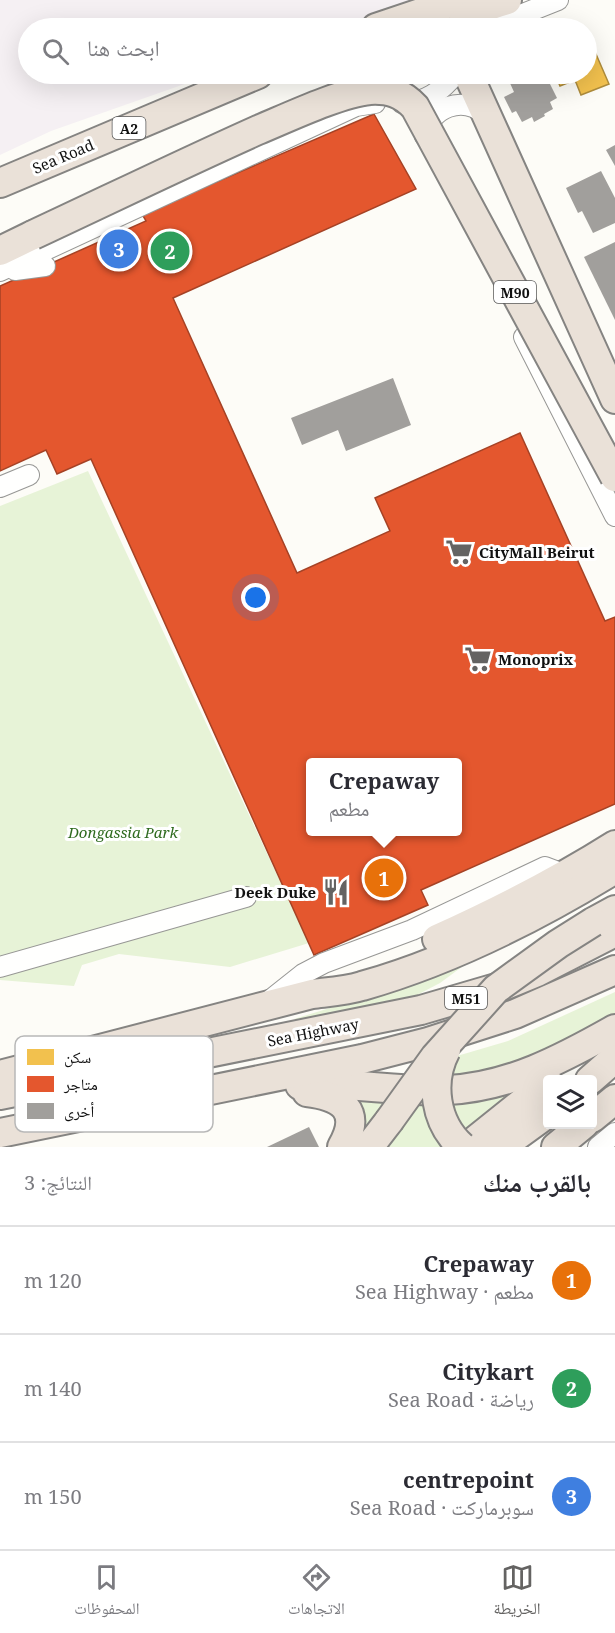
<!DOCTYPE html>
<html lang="ar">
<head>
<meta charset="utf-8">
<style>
	:root { --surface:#fff; --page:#f2f2f3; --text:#2b2b33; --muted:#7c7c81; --line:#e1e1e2; --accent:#646362 }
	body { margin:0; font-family:"Noto Serif","Noto Naskh Arabic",serif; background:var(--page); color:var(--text); direction:rtl }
	.controls { position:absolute; right:18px; bottom:18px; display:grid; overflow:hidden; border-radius:6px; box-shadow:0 6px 24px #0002 }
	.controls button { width:54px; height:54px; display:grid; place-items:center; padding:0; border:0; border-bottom:2px solid var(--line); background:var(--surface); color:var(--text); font:30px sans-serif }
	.you { position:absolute; left:256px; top:598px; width:21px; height:21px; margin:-15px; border:4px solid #fff; border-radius:50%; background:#1a73e8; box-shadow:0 0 0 9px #1a73e833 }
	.badge { display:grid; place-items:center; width:39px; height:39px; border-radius:50%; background:var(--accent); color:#fff; font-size:20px; font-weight:700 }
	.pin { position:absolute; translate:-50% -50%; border:3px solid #fff; box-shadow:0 2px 6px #0006 }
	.popup { position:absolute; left:306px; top:758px; width:156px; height:78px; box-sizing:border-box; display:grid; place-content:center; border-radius:6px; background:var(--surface); filter:drop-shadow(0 2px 4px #0005); font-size:20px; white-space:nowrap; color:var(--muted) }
	.popup b { font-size:22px; color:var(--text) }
	.popup::after { content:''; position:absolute; left:50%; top:100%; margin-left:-12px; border:12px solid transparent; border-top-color:var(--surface) }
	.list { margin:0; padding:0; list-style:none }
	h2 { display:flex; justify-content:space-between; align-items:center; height:78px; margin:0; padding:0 24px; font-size:26px }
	h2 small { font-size:20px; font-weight:400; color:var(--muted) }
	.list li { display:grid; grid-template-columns:39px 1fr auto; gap:18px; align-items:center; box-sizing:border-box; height:108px; padding:0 24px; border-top:2px solid var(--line) }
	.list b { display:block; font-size:22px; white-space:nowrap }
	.list p { margin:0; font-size:20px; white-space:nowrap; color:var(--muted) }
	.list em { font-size:20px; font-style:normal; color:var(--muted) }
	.icon { flex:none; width:33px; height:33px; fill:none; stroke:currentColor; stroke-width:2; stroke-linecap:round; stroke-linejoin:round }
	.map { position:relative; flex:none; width:615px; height:1147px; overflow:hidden; direction:ltr }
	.search { position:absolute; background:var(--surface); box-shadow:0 6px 24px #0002; left:18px; right:18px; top:18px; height:66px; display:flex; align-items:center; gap:15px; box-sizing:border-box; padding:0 21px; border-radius:33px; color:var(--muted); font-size:22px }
	.sheet { height:402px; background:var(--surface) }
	nav { display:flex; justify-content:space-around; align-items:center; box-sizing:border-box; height:84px; border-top:2px solid var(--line); background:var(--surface); font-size:16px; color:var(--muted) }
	nav a { display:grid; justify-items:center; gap:3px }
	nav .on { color:var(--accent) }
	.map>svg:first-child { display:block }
	.industrial { fill:#f5f0f3 }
	.green { fill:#e7f3d7 }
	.homes { fill:#f2c14e; stroke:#ae8c3c; stroke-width:1.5 }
	.shops { fill:#e4572e; stroke:#a54225; stroke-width:1.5; fill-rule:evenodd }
	.building { fill:#a19f9c }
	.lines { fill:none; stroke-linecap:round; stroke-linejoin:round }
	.minor-casing { stroke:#979795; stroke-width:22 }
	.highway-casing { stroke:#858482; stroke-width:32 }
	.minor { stroke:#fffffe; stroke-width:20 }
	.highway { stroke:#eae1d8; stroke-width:28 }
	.highway-bridge-casing { stroke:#858482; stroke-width:32; stroke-linecap:butt }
	.highway-bridge { stroke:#eae1d8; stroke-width:28 }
	.labels { text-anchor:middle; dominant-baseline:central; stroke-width:6; stroke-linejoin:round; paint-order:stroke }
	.shield { fill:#fff; stroke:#585858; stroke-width:1.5 }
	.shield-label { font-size:14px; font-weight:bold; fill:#111 }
	.street-label { font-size:15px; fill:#111; stroke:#fff }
	.poi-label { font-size:15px; font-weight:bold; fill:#111; stroke:#fff; text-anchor:start }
	.park-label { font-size:15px; font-style:italic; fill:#2f6b1f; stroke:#fff }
	.key { fill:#fff; stroke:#b8b8b8; stroke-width:1.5 }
	.key-label { font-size:16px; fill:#111 }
</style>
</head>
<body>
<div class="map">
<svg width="615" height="1147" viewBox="0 0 615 1147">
	<rect width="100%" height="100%" fill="#fdfcf7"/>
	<polygon class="industrial" points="0,0 419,0 339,28 28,28 28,74 213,74 51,131 0,155"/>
	<g class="green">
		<polygon points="88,471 309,943 230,967 119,954 82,965 74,986 0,980 0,506"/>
		<polygon points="474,958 440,983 417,995 308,1020 294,1019 366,997"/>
		<polygon points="615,992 615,1014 611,1018 526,1068 444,1078 457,1056 508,1041"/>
		<polygon points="521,1086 448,1147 359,1147 343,1095"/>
	</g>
	<polygon class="homes" points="586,31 609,84 581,95 575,80 560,86 555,74 586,74"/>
	<path class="shops" d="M 374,114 L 416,189 L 173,298 L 297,573 L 390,531 L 375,498 L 520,433 L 605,621 L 615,617 L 615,804 L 421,890 L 428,905 L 314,955 L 91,459 L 57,474 L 46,450 L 0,471 L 0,286 L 146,221 L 142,214 ZM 310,762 L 458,762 L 458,832 L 310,832 Z"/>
	<g class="building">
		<polygon points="526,74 545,74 557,98 550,102 553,109 544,114 545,116 534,122 532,117 522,122 516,111 512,113 504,97 514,92 509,81"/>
		<polygon points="615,145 615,166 606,150"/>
		<polygon points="601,171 615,198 615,223 593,233 582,211 578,213 566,188"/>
		<polygon points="615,242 615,320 584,257"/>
		<polygon points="393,378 411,425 346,451 338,430 302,445 291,418"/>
		<polygon points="309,1127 319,1147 267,1147"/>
	</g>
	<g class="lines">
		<defs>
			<g id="minor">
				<polyline points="488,28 558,0"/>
				<path d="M 402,103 C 424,104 443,90 455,74"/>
				<path d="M 425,136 C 430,107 462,95 485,114"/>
				<polyline points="15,270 45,266"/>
				<polyline points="0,271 356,106 375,103"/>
				<polyline points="524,337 615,516"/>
				<polyline points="0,487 29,475"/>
				<polyline points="0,967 246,897"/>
				<polyline points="269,1001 303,974 324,963 412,930 545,867 566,875"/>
				<polyline points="598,1147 615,1133"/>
			</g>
			<g id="highway">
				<polyline points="376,28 459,0"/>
				<path d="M 460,28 C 468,11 490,5 507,0"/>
				<polyline points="468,74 615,399"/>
				<polyline points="0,183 258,74"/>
				<polyline points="0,251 33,235"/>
				<polyline points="593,922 615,910"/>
				<path d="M 437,939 C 499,911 558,881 615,845"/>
				<path d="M 0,1075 L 312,994 C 328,992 346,991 362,986 C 450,961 537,917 615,869"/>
				<polyline points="590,1080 615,1058"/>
				<path d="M 300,1085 C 349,1081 398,1093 448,1090 C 509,1087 562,1059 615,1029"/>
				<path d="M 307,1092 C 341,1096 363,1110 342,1147"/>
				<polyline points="0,1095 421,1010 503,986 537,972 615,932"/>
				<polyline points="592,1118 615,1099"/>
				<polyline points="0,1133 362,1059 428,1042 515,1014 615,970"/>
				<polyline points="369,1147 389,1121"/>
				<polyline points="467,1147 548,1082"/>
				<polyline points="501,1147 548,1113"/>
				<polyline points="556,1147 584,1124"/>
			</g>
		</defs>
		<use href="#minor" class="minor-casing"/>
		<use href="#highway" class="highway-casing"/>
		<use href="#minor" class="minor"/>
		<use href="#highway" class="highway"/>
		<defs>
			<g id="highway-bridge">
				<path d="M 33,235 C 108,200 182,164 258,130 C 287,118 339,93 370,90 C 389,89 402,93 415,107 L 615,477"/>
				<path d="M 446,1050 C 429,1082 435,1123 462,1147"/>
				<polyline points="389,1121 435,1057 496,989 558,944 593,922"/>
			</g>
		</defs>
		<use href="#highway-bridge" class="highway-bridge-casing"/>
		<use href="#highway-bridge" class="highway-bridge"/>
	</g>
	<defs>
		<symbol id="supermarket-bare" viewBox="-9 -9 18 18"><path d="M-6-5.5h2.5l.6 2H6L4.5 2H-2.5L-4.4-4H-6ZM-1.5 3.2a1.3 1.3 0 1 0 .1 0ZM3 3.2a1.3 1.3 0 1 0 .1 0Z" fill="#646362" stroke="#fff" stroke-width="2.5" paint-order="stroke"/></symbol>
		<symbol id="restaurant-bare" viewBox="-9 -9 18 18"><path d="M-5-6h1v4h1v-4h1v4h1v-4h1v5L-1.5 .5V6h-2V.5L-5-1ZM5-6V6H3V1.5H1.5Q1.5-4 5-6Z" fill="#646362" stroke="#fff" stroke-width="2.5" paint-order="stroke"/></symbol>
	</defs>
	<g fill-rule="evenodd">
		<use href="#supermarket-bare" x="440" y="533" width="38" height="38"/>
		<use href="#supermarket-bare" x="459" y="640" width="38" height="38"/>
		<use href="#restaurant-bare" x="317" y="873" width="38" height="38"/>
	</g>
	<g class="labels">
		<g class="shield">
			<rect x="112.5" y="117" width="33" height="22" rx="4.5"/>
			<rect x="494" y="281" width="42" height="22" rx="4.5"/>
			<rect x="445" y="987" width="42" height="22" rx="4.5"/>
		</g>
		<g class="shield-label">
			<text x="129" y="128">A2</text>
			<text x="515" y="292">M90</text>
			<text x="466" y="998">M51</text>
		</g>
		<g class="street-label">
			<text transform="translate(63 156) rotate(-23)">Sea Road</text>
			<text transform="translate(313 1032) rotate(-11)">Sea Highway</text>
		</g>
		<g class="poi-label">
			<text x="479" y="552">CityMall Beirut</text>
			<text x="498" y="659">Monoprix</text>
			<text x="316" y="892" text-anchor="end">Deek Duke</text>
		</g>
		<g class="park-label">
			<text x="123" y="832">Dongassia Park</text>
		</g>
	</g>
	<rect x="15" y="1036" width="198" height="96" rx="9" class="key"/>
	<rect x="27" y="1049" width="27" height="16" fill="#f2c14e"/>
	<rect x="27" y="1076" width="27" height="16" fill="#e4572e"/>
	<rect x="27" y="1103" width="27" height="16" fill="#a19f9c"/>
	<g class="key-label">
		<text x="64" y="1063">سكن</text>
		<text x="64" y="1090">متاجر</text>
		<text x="64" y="1117">أخرى</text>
	</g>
</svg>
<div class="controls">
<button><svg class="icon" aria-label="layers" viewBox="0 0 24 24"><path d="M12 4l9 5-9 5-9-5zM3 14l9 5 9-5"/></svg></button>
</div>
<div class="you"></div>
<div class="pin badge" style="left:384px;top:878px;background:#e8710a">1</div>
<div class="popup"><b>Crepaway</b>مطعم</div>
<div class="pin badge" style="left:170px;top:251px;background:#2e9e5b">2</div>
<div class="pin badge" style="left:119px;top:249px;background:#3f7fe0">3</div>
<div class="search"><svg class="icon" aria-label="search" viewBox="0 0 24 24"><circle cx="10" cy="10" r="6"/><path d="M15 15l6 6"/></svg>ابحث هنا</div>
</div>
<section class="sheet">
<h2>بالقرب منك<small>النتائج: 3</small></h2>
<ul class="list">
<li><span class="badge" style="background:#e8710a">1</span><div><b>Crepaway</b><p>مطعم · Sea Highway</p></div><em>120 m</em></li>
<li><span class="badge" style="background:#2e9e5b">2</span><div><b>Citykart</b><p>رياضة · Sea Road</p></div><em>140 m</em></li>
<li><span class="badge" style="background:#3f7fe0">3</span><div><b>centrepoint</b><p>سوبرماركت · Sea Road</p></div><em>150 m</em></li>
</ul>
</section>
<nav>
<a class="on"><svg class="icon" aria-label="map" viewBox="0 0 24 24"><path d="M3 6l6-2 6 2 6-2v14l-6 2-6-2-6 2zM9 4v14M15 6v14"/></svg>الخريطة</a>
<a><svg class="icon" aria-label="directions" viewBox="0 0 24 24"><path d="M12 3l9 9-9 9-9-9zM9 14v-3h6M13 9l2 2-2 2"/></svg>الاتجاهات</a>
<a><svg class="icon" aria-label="saved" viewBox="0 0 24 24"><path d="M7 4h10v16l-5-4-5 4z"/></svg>المحفوظات</a>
</nav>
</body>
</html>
